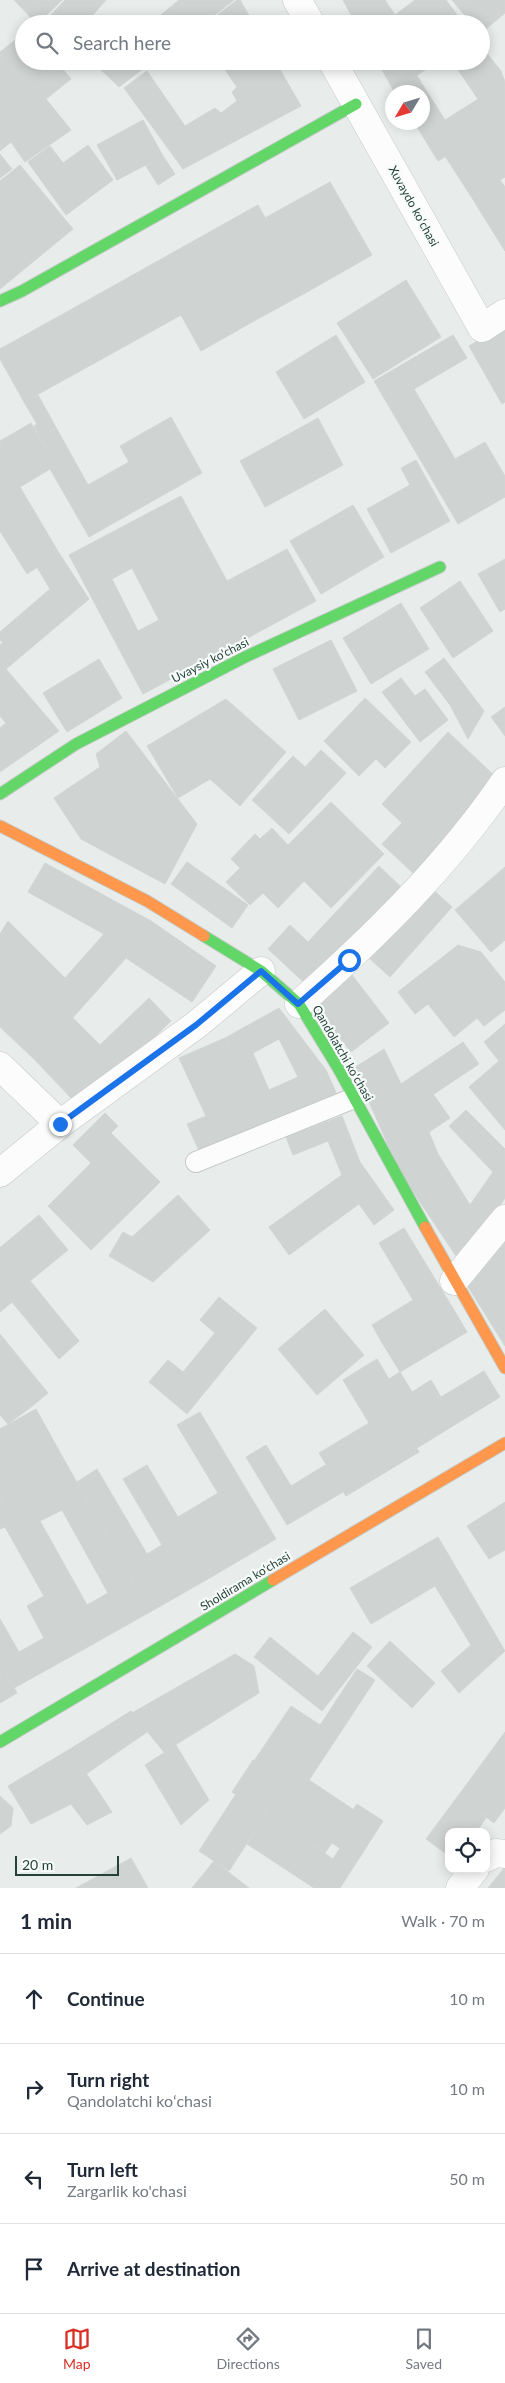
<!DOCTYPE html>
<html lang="en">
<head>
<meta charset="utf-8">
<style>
	:root { --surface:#fff; --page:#f2f2f3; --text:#1f2937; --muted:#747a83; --line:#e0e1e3; --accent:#d93025 }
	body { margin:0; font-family:Lato,sans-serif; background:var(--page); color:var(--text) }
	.controls { position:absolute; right:15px; bottom:15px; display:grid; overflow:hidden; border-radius:10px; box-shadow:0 2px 12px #0003 }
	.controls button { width:45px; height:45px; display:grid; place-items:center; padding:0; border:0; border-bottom:1px solid var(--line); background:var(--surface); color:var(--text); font:25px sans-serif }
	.compass { position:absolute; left:385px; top:85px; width:45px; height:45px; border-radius:50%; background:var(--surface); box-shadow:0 2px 12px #0003; rotate:232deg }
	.scale { position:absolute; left:15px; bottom:12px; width:104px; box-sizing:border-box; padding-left:5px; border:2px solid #24423a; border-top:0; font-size:14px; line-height:18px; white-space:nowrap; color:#24423a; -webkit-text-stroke:4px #f7fbf9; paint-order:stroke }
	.stop { position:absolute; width:15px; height:15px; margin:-11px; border:4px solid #1a73e8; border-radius:50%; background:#fff }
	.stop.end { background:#1a73e8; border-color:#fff; box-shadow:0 1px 5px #0008 }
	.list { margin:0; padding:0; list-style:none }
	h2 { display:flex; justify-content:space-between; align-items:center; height:65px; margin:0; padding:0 20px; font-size:21px }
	h2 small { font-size:16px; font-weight:400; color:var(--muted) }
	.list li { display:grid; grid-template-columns:32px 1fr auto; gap:15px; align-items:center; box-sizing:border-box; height:90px; padding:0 20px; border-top:1px solid var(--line) }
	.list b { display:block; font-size:19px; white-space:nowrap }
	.list p { margin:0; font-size:16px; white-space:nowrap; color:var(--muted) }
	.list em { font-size:16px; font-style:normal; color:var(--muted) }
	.icon { flex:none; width:28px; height:28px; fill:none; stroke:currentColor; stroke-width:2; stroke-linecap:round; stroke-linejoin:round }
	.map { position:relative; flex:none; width:505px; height:1888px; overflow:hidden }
	.search { position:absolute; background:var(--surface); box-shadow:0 2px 12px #0003; left:15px; right:15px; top:15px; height:55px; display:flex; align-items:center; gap:12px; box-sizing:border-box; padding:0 18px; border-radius:28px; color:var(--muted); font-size:19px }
	.sheet { height:425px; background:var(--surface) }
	nav { display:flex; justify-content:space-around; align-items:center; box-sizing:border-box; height:70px; border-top:1px solid var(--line); background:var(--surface); font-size:14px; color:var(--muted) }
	nav a { display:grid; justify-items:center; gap:2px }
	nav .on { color:var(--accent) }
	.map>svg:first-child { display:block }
	.building { fill:#cfd4d2; stroke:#d1d6d4; fill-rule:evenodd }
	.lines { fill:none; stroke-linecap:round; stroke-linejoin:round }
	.lane-casing { stroke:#c5cac8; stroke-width:22 }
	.street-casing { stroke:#c5cac8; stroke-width:29 }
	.fast-casing { stroke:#c3cbc8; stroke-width:13 }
	.slow-casing { stroke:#c3cbc8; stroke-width:13 }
	.lane { stroke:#fcfcfc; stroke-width:20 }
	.street { stroke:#fcfcfc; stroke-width:28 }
	.fast { stroke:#63d668; stroke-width:11 }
	.slow { stroke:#ff974d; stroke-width:11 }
	.route { stroke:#1a73e8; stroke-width:6 }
	.labels { text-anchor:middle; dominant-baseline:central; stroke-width:4.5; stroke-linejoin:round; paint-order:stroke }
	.street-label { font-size:12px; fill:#24423a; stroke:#f7fbf9 }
</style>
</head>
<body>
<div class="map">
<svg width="505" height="1888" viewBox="0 0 505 1888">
	<rect width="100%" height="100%" fill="#e8edeb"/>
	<g class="building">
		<polygon points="14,0 62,0 37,24"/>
		<polygon points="65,0 106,0 85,24 53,24 47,19"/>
		<polygon points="179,0 234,0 203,24 150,24"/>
		<polygon points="237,0 240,0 254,24 206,24"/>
		<polygon points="343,0 385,0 395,15 415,0 446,0 464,24 356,24"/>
		<polygon points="452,0 505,0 505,13 481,33 481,24 472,24"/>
		<polygon points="24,33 24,61 56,61 71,79 46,99 71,130 25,162 11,142 0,151 0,52"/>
		<polygon points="481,46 501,71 505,82 478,99 452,61 481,61"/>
		<polygon points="92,61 153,61 119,87"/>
		<polygon points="219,61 275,61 301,106 183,169 124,88 147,71 185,126 215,108 221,113 237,101 232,92 237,87"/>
		<polygon points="377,61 438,61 394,91"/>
		<polygon points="417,76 445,120 483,96 500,122 438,161 414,122 422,122 422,92 394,91"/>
		<polygon points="505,82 505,118 500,122 483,96"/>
		<polygon points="505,118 505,177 472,198 445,156"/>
		<polygon points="143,120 163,156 117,180 97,145"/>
		<polygon points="88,145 113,180 66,215 28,162 50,146 63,163"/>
		<polygon points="0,154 12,169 0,178"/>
		<polygon points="163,156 175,174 158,185 146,166"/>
		<polygon points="20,165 73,229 0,289 0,181"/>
		<polygon points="500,180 505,187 505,251 472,198"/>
		<polygon points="330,182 372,255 307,292 265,218"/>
		<polygon points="258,205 307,292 254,321 206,234"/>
		<polygon points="206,234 254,321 201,351 181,315 100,360 72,309"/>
		<polygon points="406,280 441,337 373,379 337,323"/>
		<polygon points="72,309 100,360 24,402 0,359 0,349"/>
		<polygon points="505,325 505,402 502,404 469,346"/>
		<polygon points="336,335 365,382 304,419 276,372"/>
		<polygon points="453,335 467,358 414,389 455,459 485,442 505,476 505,497 458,524 374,381"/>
		<polygon points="38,395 88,485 129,462 120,446 171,417 202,473 89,537 50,469 55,466 34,426 37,424 24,402"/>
		<polygon points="318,418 343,465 265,507 240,461"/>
		<polygon points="31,423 55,466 0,499 0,441"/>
		<polygon points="416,460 450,521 391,553 367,509 410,485 401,468"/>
		<polygon points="20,487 59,553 27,574 0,531 0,499"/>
		<polygon points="181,496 227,581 287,549 316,601 231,647 156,509"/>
		<polygon points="353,505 384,557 321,594 290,541"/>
		<path d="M 156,509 L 231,647 L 143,694 L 69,555 ZM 132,568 L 159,620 L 138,631 L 112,579 Z"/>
		<polygon points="59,553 89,599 6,669 0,662 0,645 3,643 0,640 0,632 50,589 37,567"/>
		<polygon points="505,559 505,609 500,612 478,574"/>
		<polygon points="460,581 493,631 453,658 420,608"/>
		<polygon points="401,603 429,649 371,684 343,638"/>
		<polygon points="331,640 357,691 299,720 273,669"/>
		<polygon points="444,658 484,711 468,739 450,705 425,672"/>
		<polygon points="99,659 122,698 67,732 43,693"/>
		<polygon points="0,662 59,731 0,772 0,728 6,723 0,716"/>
		<polygon points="401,678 415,696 425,689 448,720 420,742 382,692"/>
		<polygon points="365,698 411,742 385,768 376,759 359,776 324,741"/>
		<polygon points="226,699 286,752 240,806 210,779 178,798 147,746"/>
		<polygon points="505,707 505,736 491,717"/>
		<polygon points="126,731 197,824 165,884 81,839 54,798 100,767 96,754"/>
		<polygon points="448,732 499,780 413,873 382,844 402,823 382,804"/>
		<polygon points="321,750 346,773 289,834 252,800 293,756 305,767"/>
		<polygon points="331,802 384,854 331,908 304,881 278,908 263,893 250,905 226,882 240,868 231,859 255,834 260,839 272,828 288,845"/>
		<polygon points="187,862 248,905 232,928 171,884"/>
		<polygon points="45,863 151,921 126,958 69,1022 0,956 0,934 8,921 65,978 104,934 28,892"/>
		<polygon points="379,866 402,888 309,987 268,949 290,925 308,942"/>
		<polygon points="505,867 505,940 491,952 455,910"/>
		<polygon points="430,887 452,907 390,977 368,957"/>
		<polygon points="151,921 216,966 192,1002 126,958"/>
		<polygon points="458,945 481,952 505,982 505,1010 484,1026 477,1018 454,1037 428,1004 415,1014 398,992"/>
		<polygon points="0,956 69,1022 34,1059 0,1027"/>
		<polygon points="349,971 389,1023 351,1052 310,1001"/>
		<polygon points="149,998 171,1021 122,1069 73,1100 34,1059 73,1018 100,1045"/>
		<path d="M 279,1008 L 326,1070 L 337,1095 L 265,1126 L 225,1038 ZM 279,1039 L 298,1077 L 269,1090 L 253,1053 Z"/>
		<polygon points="505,1024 505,1130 469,1087 499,1061 484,1042"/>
		<polygon points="225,1038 265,1126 201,1155 187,1124 206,1116 179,1058"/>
		<polygon points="463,1042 479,1064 381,1129 354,1068 384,1049 401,1084"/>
		<polygon points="433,1094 450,1118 429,1132 438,1154 470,1205 493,1172 449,1126 466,1110 505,1149 505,1198 474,1244 456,1256 400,1172 381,1129"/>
		<polygon points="105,1113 118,1126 111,1133 160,1182 135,1207 73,1145"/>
		<polygon points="342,1116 360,1162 342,1175 328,1141 293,1155 286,1137"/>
		<polygon points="360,1162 394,1210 374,1225 359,1204 289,1255 269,1227"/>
		<polygon points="91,1163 135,1207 91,1250 48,1206"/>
		<polygon points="178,1195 210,1230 153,1282 109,1256 123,1232 132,1237"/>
		<polygon points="39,1215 68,1250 30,1281 2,1246"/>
		<polygon points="404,1228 451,1305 384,1346 372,1325 413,1300 379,1243"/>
		<polygon points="505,1242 505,1346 467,1285"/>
		<polygon points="2,1246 79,1341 59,1359 12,1302 0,1312 0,1247"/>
		<polygon points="219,1297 257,1328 187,1414 149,1382 168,1360 183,1372 215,1333 200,1320"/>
		<polygon points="451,1305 467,1332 400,1372 384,1346"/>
		<polygon points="325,1309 364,1355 317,1395 278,1349"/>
		<polygon points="0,1334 48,1393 31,1407 0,1369"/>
		<polygon points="377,1359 389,1379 400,1372 412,1392 431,1380 441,1397 484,1371 500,1397 417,1448 367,1365"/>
		<polygon points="367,1365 419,1452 346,1496 319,1453 369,1423 343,1380"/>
		<polygon points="0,1369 31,1407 8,1424 0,1415"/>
		<polygon points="36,1409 62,1456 0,1491 0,1429"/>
		<polygon points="200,1412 276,1539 213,1576 178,1517 218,1493 177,1425"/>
		<polygon points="266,1445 291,1486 327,1464 343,1492 287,1525 246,1457"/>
		<path d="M 62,1456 L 150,1612 L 86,1648 L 0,1496 L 0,1491 ZM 62,1510 L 108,1593 L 87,1605 L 40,1521 Z"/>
		<polygon points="147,1465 213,1576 150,1612 77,1482 97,1469 147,1554 162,1545 123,1479"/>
		<polygon points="0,1496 86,1648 14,1688 0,1662 0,1619 19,1652 44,1638 27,1606 44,1596 5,1527 0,1529"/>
		<polygon points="505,1502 505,1550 489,1559 467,1526"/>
		<polygon points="438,1537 505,1651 459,1693 441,1671 471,1645 435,1586 415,1598 395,1562"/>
		<polygon points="395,1562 415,1598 371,1624 350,1588"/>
		<polygon points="353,1632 372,1647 322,1711 254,1657 270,1637 318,1676"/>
		<polygon points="390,1641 435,1683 412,1708 367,1666"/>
		<polygon points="235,1654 254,1666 259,1693 164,1752 132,1713"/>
		<polygon points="0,1662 17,1693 0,1703"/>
		<polygon points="357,1669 375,1680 309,1780 354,1810 325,1853 263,1812"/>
		<polygon points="291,1706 320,1725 283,1781 254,1761"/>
		<polygon points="131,1711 147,1732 86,1774 70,1749"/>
		<polygon points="505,1732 505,1808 494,1823 458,1796"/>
		<polygon points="176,1745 209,1800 181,1825 145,1765"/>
		<polygon points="70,1749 112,1812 87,1825 71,1804 31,1824 8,1786"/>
		<polygon points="253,1760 283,1781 263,1812 232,1792"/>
		<polygon points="236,1794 266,1814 229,1871 199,1851"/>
		<polygon points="0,1796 13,1808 11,1826 0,1834"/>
		<polygon points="458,1796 486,1818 476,1832 449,1832 449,1856 426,1839"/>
		<polygon points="357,1804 383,1821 358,1860 332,1843"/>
		<polygon points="266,1814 333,1859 314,1888 247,1844"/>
		<polygon points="340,1848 358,1860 340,1888 314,1888"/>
		<polygon points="131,1858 148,1888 76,1888"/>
		<polygon points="214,1861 249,1888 192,1888"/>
		<polygon points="505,1867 505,1888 488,1888"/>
	</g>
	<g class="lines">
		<defs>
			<polyline id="lane" points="196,1162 354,1098"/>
			<g id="street">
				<polyline points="297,0 311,24"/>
				<polyline points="332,61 482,328 505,313"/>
				<path d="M 299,1004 C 374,937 448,865 505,781"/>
				<polyline points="0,1066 60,1124"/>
				<polyline points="0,1173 60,1124 196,1025 261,971"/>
				<polyline points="454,1281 505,1219"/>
				<polyline points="486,1858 496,1853 505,1854"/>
				<polyline points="460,1888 475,1869"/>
			</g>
			<g id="fast">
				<polyline points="0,301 22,291 356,104"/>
				<polyline points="0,794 76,744 245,657 440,567"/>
				<polyline points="204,936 261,971 299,1004 338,1068 425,1227"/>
				<polyline points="0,1742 273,1580"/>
			</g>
			<g id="slow">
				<polyline points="0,826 147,901 204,936"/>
				<polyline points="425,1227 505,1368"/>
				<polyline points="273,1580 505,1443"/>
			</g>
		</defs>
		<use href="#lane" class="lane-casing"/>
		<use href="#street" class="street-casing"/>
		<use href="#fast" class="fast-casing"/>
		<use href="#slow" class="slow-casing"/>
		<use href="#lane" class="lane"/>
		<use href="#street" class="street"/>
		<use href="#fast" class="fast"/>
		<use href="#slow" class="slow"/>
	</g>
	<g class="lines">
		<polyline class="route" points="60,1124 196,1025 261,971 298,1004 349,960"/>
	</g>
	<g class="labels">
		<g class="street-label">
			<text transform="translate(414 206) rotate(61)">Xuvaydo koʻchasi</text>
			<text transform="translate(210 660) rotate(-27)">Uvaysiy ko'chasi</text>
			<text transform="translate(343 1053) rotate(60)">Qandolatchi koʻchasi</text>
			<text transform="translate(245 1581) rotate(-31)">Sholdirama ko‘chasi</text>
		</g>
	</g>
</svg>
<div class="controls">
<button><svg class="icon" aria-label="locate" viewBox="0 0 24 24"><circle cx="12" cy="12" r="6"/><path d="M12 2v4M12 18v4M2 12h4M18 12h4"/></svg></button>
</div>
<svg class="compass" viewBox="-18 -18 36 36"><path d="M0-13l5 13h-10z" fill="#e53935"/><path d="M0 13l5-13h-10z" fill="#747a83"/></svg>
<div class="scale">20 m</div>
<div class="stop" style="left:349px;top:960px"></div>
<div class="stop end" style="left:60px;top:1124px"></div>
<div class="search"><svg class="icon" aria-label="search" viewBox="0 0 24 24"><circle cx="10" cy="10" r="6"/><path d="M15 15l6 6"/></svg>Search here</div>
</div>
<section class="sheet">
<h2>1 min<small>Walk · 70 m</small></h2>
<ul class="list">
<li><svg class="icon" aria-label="ahead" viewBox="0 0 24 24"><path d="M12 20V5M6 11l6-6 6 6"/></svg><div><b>Continue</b></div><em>10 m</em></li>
<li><svg class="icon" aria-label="right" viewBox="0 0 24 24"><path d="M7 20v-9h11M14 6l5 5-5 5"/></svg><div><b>Turn right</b><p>Qandolatchi koʻchasi</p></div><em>10 m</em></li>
<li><svg class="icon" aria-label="left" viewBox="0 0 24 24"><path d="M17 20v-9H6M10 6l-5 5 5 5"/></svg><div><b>Turn left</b><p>Zargarlik ko'chasi</p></div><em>50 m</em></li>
<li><svg class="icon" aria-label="arrive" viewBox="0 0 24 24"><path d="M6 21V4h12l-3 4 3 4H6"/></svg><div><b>Arrive at destination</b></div></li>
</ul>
</section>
<nav>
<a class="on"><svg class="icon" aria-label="map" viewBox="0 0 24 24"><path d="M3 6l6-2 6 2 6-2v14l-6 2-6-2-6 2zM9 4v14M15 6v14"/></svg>Map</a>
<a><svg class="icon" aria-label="directions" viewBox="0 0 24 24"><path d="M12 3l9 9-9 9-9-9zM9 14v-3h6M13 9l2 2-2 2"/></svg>Directions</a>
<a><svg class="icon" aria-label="saved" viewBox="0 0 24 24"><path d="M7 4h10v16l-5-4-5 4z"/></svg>Saved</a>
</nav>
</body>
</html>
